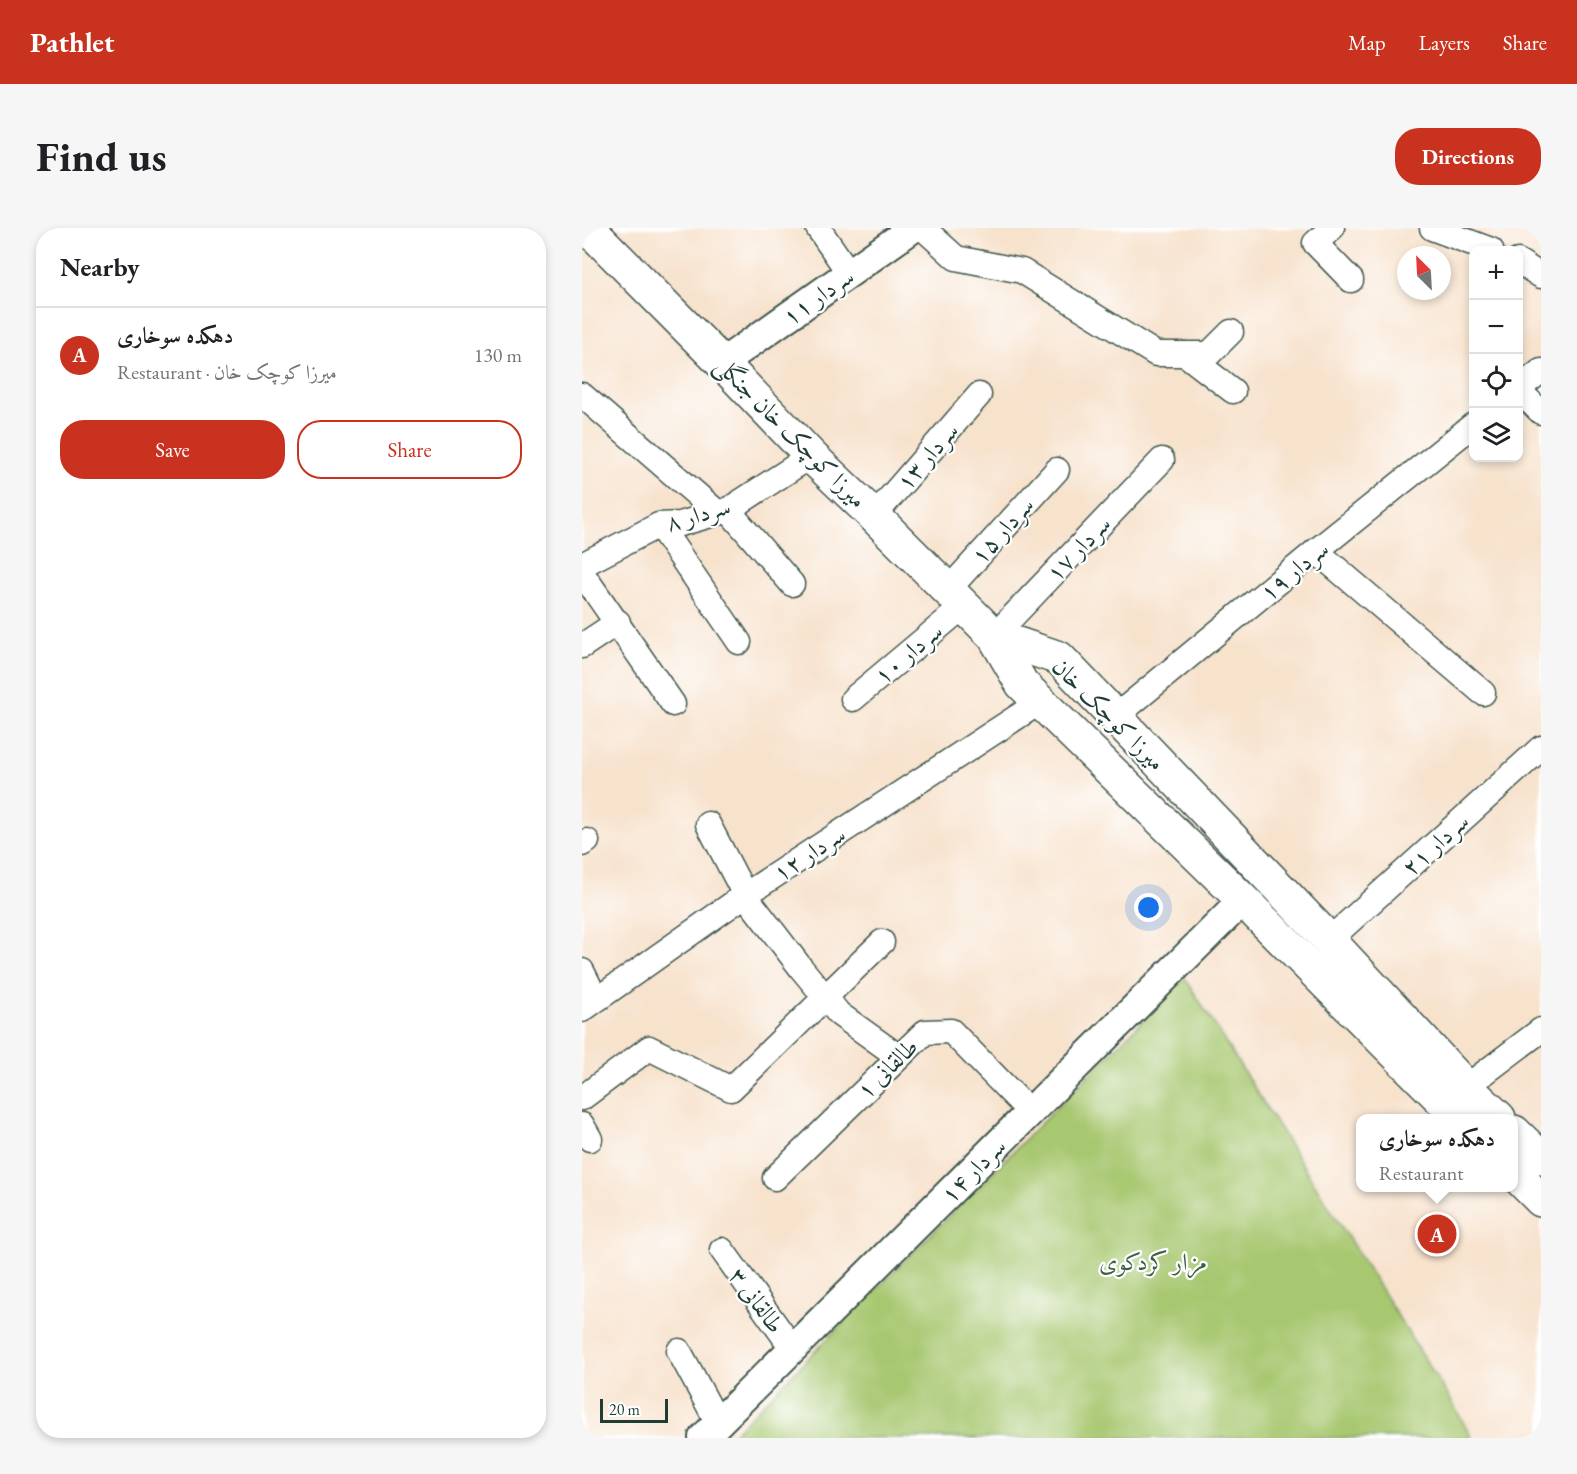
<!DOCTYPE html>
<html lang="en">
<head>
<meta charset="utf-8">
<style>
	:root { --surface:#fff; --page:#f6f6f6; --text:#202124; --muted:#757577; --line:#e0e0e0; --accent:#c8321e }
	body { margin:0; font-family:"EB Garamond",Amiri,serif; background:var(--page); color:var(--text) }
	.controls { position:absolute; right:18px; top:18px; display:grid; overflow:hidden; border-radius:12px; box-shadow:0 3px 9px #0003 }
	.controls button { width:54px; height:54px; display:grid; place-items:center; padding:0; border:0; border-bottom:2px solid var(--line); background:var(--surface); color:var(--text); font:30px sans-serif }
	.compass { position:absolute; left:815px; top:18px; width:54px; height:54px; border-radius:50%; background:var(--surface); box-shadow:0 3px 9px #0003; rotate:336deg }
	.scale { position:absolute; left:18px; bottom:15px; width:68px; box-sizing:border-box; padding-left:6px; border:3px solid #1f3d34; border-top:0; font-size:16px; line-height:21px; white-space:nowrap; color:#1f3d34; -webkit-text-stroke:4px #fff; paint-order:stroke }
	.you { position:absolute; left:567px; top:680px; width:21px; height:21px; margin:-15px; border:4px solid #fff; border-radius:50%; background:#1a73e8; box-shadow:0 0 0 9px #1a73e833 }
	.badge { display:grid; place-items:center; width:39px; height:39px; border-radius:50%; background:var(--accent); color:#fff; font-size:20px; font-weight:700 }
	.pin { position:absolute; translate:-50% -50%; border:3px solid #fff; box-shadow:0 2px 6px #0006 }
	.popup { position:absolute; left:774px; top:886px; width:162px; height:78px; box-sizing:border-box; display:grid; place-content:center; border-radius:12px; background:var(--surface); filter:drop-shadow(0 2px 4px #0005); font-size:20px; white-space:nowrap; color:var(--muted) }
	.popup b { font-size:22px; color:var(--text) }
	.popup::after { content:''; position:absolute; left:50%; top:100%; margin-left:-12px; border:12px solid transparent; border-top-color:var(--surface) }
	.list { margin:0; padding:0; list-style:none }
	h2 { display:flex; justify-content:space-between; align-items:center; height:78px; margin:0; padding:0 24px; font-size:26px }
	h2 small { font-size:20px; font-weight:400; color:var(--muted) }
	.list li { display:grid; grid-template-columns:39px 1fr auto; gap:18px; align-items:center; box-sizing:border-box; height:96px; padding:0 24px; border-top:2px solid var(--line) }
	.list b { display:block; font-size:22px; white-space:nowrap }
	.list p { margin:0; font-size:20px; white-space:nowrap; color:var(--muted) }
	.list em { font-size:20px; font-style:normal; color:var(--muted) }
	.actions { display:flex; gap:12px; padding:18px 24px }
	.actions a { flex:1; padding:14px 0; border:2px solid var(--accent); border-radius:24px; text-align:center; font-size:21px; color:var(--accent) }
	.actions .main { background:var(--accent); color:#fff }
	.icon { flex:none; width:33px; height:33px; fill:none; stroke:currentColor; stroke-width:2; stroke-linecap:round; stroke-linejoin:round }
	.map { position:relative; flex:none; width:959px; height:1210px; overflow:hidden; border-radius:24px }
	header { display:flex; align-items:center; gap:36px; box-sizing:border-box; height:84px; padding:0 30px; background:var(--accent); color:#fff }
	header strong { font-size:28px }
	nav { display:flex; gap:33px; margin-inline-start:auto; font-size:21px }
	.intro { display:flex; align-items:center; justify-content:space-between; box-sizing:border-box; height:144px; padding:0 36px }
	h1 { margin:0; font-size:42px }
	.button { padding:15px 27px; border-radius:24px; background:var(--accent); color:#fff; font-size:21px; font-weight:700 }
	main { display:flex; gap:36px; padding:0 36px }
	aside { flex:1; background:var(--surface); border-radius:24px; box-shadow:0 3px 9px #0003 }
	.map>svg:first-child { display:block }
	.green { fill:#a7c76f; stroke:#638252; stroke-width:1.5 }
	.lines { fill:none; stroke-linecap:round; stroke-linejoin:round }
	.minor-casing { stroke:#3f564b; stroke-width:27 }
	.tertiary-casing { stroke:#3f564b; stroke-width:32 }
	.secondary-casing { stroke:#3f564b; stroke-width:36 }
	.minor { stroke:#fff; stroke-width:24 }
	.tertiary { stroke:#fff; stroke-width:28 }
	.secondary { stroke:#fff; stroke-width:33 }
	.labels { text-anchor:middle; dominant-baseline:central; stroke-width:4.5; stroke-linejoin:round; paint-order:stroke }
	.street-label { font-size:24px; fill:#1f3d34; stroke:#fff }
	.park-label { font-size:24px; fill:#416043; stroke:#fff }
</style>
</head>
<body>
<header>
<strong>Pathlet</strong>
<nav><a>Map</a><a>Layers</a><a>Share</a></nav>
</header>
<div class="intro"><h1>Find us</h1><a class="button">Directions</a></div>
<main>
<aside>
<h2>Nearby<small></small></h2>
<ul class="list">
<li><span class="badge">A</span><div><b>دهکده سوخاری</b><p>Restaurant · میرزا کوچک خان</p></div><em>130 m</em></li>
</ul>
<div class="actions"><a class="main">Save</a><a>Share</a></div>
</aside>
<div class="map">
<svg width="959" height="1210" viewBox="0 0 959 1210">
	<rect width="100%" height="100%" fill="#fff"/>
	<filter id="ink" filterUnits="userSpaceOnUse"><feTurbulence type="fractalNoise" baseFrequency=".0167" numOctaves="2"/><feDisplacementMap in="SourceGraphic" scale="12" xChannelSelector="R" yChannelSelector="G"/><feConvolveMatrix kernelMatrix="1 2 1 2 8 2 1 2 1" color-interpolation-filters="sRGB"/></filter>
	<filter id="wash" filterUnits="userSpaceOnUse"><feTurbulence type="fractalNoise" baseFrequency=".008" numOctaves="4" result="noise"/><feDisplacementMap in="SourceGraphic" scale="24" xChannelSelector="R" yChannelSelector="G"/><feGaussianBlur stdDeviation="1.35" result="paint"/><feColorMatrix in="noise" values="0 0 0 0 0 0 0 0 0 0 0 0 0 0 0 0 0 1.4 0 .05"/><feComposite in="paint" operator="in"/></filter>
	<g filter="url(#wash)">
		<rect width="100%" height="100%" fill="#f7e2cc"/>
		<polygon class="green" points="603,750 868,1171 890,1210 147,1210"/>
	</g>
	<g filter="url(#ink)">
		<g class="lines">
			<defs>
				<g id="minor">
					<polyline points="236,0 267,45"/>
					<polyline points="341,0 374,30 440,43 574,126 627,126 649,104"/>
					<polyline points="750,0 733,15 769,52"/>
					<polyline points="850,0 909,22"/>
					<polyline points="936,33 959,48"/>
					<polyline points="603,126 651,163"/>
					<polyline points="936,161 959,143"/>
					<polyline points="936,162 959,184"/>
					<polyline points="0,167 136,285"/>
					<polyline points="146,282 210,356"/>
					<polyline points="292,288 397,167"/>
					<polyline points="77,297 157,414"/>
					<polyline points="734,323 901,465"/>
					<polyline points="0,337 77,297 98,296 146,282 229,228"/>
					<polyline points="0,345 91,476"/>
					<polyline points="366,362 475,242"/>
					<polyline points="412,408 580,232"/>
					<polyline points="0,418 36,394"/>
					<polyline points="271,471 382,378"/>
					<polyline points="533,489 734,323 891,197"/>
					<polyline points="126,596 163,667 219,740 257,786 317,829"/>
					<polyline points="0,616 5,613"/>
					<polyline points="747,712 959,520"/>
					<polyline points="0,743 14,771"/>
					<polyline points="0,782 163,667 458,474"/>
					<polyline points="884,859 959,802"/>
					<polyline points="0,870 67,820 149,861 300,714"/>
					<polyline points="0,897 8,911"/>
					<polyline points="193,950 343,804 369,803 449,885"/>
					<polyline points="140,1022 211,1121"/>
					<polyline points="97,1123 136,1195"/>
				</g>
				<g id="tertiary">
					<polyline points="140,135 331,0"/>
					<polyline points="121,1210 661,672"/>
				</g>
				<g id="secondary">
					<polyline points="6,0 140,135 229,228 292,288 412,408 440,456 661,672 878,890"/>
					<polyline points="412,408 477,430 747,712 884,859 917,890"/>
					<polyline points="932,904 959,930"/>
					<polyline points="932,945 959,972"/>
				</g>
			</defs>
			<use href="#minor" class="minor-casing"/>
			<use href="#tertiary" class="tertiary-casing"/>
			<use href="#secondary" class="secondary-casing"/>
			<use href="#minor" class="minor"/>
			<use href="#tertiary" class="tertiary"/>
			<use href="#secondary" class="secondary"/>
		</g>
	</g>
	<g class="labels">
		<g class="street-label">
			<text transform="translate(236 68) rotate(-35)">سردار ۱۱</text>
			<text transform="translate(209 204) rotate(45)">میرزا کوچک خان جنگلی</text>
			<text transform="translate(345 228) rotate(-49)">سردار ۱۳</text>
			<text transform="translate(116 286) rotate(-16)">سردار ۸</text>
			<text transform="translate(420 302) rotate(-48)">سردار ۱۵</text>
			<text transform="translate(496 320) rotate(-46)">سردار ۱۷</text>
			<text transform="translate(712 342) rotate(-39)">سردار ۱۹</text>
			<text transform="translate(326 425) rotate(-40)">سردار ۱۰</text>
			<text transform="translate(527 486) rotate(45)">میرزا کوچک خان</text>
			<text transform="translate(853 616) rotate(-42)">سردار ۲۱</text>
			<text transform="translate(227 625) rotate(-33)">سردار ۱۲</text>
			<text transform="translate(305 840) rotate(-44)">طالقانی ۱</text>
			<text transform="translate(391 942) rotate(-45)">سردار ۱۴</text>
			<text transform="translate(175 1072) rotate(54)">طالقانی ۳</text>
		</g>
		<g class="park-label">
			<text x="571" y="1033">مزار کردکوی</text>
		</g>
	</g>
</svg>
<div class="controls">
<button>+</button>
<button>−</button>
<button><svg class="icon" aria-label="locate" viewBox="0 0 24 24"><circle cx="12" cy="12" r="6"/><path d="M12 2v4M12 18v4M2 12h4M18 12h4"/></svg></button>
<button><svg class="icon" aria-label="layers" viewBox="0 0 24 24"><path d="M12 4l9 5-9 5-9-5zM3 14l9 5 9-5"/></svg></button>
</div>
<svg class="compass" viewBox="-18 -18 36 36"><path d="M0-13l5 13h-10z" fill="#e53935"/><path d="M0 13l5-13h-10z" fill="#757577"/></svg>
<div class="scale">20 m</div>
<div class="you"></div>
<div class="pin badge" style="left:855px;top:1006px">A</div>
<div class="popup"><b>دهکده سوخاری</b>Restaurant</div>
</div>
</main>
</body>
</html>
